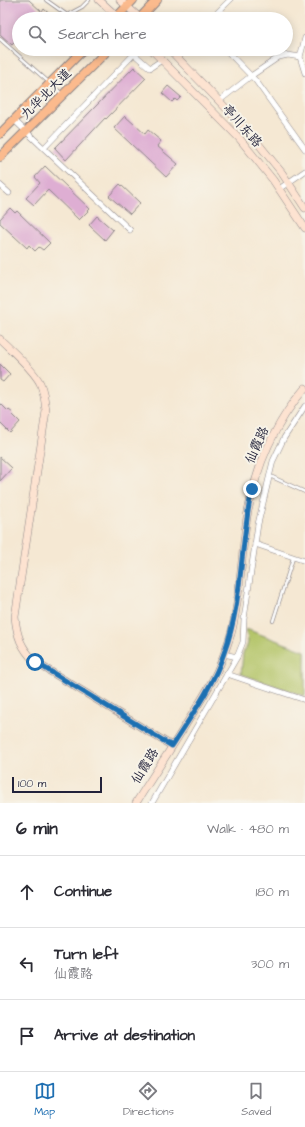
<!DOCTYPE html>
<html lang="en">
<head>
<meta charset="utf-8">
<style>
	:root { --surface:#fff; --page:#f7f7f7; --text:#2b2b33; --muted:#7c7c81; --line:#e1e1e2; --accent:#1f6fb2 }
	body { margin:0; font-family:"Architects Daughter","LXGW WenKai TC",sans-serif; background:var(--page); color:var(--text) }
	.scale { position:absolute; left:12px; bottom:10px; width:90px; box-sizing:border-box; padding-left:4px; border:2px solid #22223b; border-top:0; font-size:11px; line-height:14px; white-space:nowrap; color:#22223b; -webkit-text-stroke:3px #f7f3e8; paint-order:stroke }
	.stop { position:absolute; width:12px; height:12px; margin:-9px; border:3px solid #1f6fb2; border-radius:50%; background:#fff }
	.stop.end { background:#1f6fb2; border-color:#fff; box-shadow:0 1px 4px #0008 }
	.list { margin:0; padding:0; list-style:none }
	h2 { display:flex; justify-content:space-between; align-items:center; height:52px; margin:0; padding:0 16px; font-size:17px }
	h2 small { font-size:13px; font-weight:400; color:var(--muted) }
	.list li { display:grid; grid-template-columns:26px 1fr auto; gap:12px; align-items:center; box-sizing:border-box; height:72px; padding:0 16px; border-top:1px solid var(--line) }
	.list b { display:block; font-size:15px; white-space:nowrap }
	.list p { margin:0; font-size:13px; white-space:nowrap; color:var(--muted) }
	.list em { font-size:13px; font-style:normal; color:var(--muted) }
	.icon { flex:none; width:22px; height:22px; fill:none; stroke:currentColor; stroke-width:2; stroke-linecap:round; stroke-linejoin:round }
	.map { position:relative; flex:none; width:305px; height:803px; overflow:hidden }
	.search { position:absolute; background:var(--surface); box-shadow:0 2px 10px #0003; left:12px; right:12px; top:12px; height:44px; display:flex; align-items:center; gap:10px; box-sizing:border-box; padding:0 14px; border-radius:22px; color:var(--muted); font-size:15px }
	.sheet { height:268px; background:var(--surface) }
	nav { display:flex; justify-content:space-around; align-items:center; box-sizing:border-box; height:56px; border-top:1px solid var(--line); background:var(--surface); font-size:11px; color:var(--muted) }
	nav a { display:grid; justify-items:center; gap:2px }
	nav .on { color:var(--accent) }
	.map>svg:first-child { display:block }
	.green { fill:#b3c468; stroke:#6a7352 }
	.building { fill:#deaed3 }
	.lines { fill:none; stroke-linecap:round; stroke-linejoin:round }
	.lane-casing { stroke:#8c8587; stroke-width:4 }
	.street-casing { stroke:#8c8587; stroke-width:6 }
	.secondary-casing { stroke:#8c8587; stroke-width:8 }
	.primary-casing { stroke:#8c8587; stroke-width:10 }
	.lane { stroke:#fff; stroke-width:2.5 }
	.street { stroke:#fff; stroke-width:5 }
	.secondary { stroke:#fde3d1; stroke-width:7 }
	.primary { stroke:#fbba8d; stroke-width:8 }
	.route { stroke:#1f6fb2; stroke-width:5 }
	.labels { text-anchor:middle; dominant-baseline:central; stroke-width:4; stroke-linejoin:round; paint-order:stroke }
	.street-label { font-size:13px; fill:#22223b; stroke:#f7f3e8 }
</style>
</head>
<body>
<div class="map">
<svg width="305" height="803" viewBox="0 0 305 803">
	<rect width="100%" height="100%" fill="#f7f3e8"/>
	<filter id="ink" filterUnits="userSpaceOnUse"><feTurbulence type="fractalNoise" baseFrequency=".025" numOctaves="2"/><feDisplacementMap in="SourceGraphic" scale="8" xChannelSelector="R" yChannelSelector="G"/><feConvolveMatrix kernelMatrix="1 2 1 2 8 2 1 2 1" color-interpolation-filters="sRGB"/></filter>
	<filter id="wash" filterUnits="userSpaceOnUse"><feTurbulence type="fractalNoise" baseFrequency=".012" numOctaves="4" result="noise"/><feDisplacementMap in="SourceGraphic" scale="16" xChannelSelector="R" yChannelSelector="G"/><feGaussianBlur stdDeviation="0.9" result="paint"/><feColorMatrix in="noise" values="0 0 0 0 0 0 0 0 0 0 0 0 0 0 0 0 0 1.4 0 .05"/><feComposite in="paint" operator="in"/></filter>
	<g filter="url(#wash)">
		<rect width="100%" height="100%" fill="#f5e8d3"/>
		<polygon class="green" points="246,629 305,651 305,696 241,674 243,653 247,646 248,642"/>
		<g id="blocks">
			<g class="building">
				<polygon points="0,0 29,0 42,12 44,9 55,19 19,19 19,37 12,45 0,34"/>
				<polygon points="134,67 146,78 106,119 105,118 66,160 55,148"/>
				<polygon points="168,86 181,97 177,101 175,99 172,102 162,93"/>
				<polygon points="125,116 145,134 148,130 161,141 157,146 178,164 166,177 114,128"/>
				<polygon points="45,166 90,209 79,220 48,190 34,205 26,198 40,183 35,177"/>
				<polygon points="120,184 140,203 130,214 109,196"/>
				<polygon points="10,208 15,213 17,211 50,243 43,250 39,247 35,251 29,245 27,248 0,223 0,219"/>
				<polygon points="97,216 113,230 105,240 89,225"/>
				<polygon points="0,364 10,374 3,382 0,380"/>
				<polygon points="0,403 8,411 9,410 13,413 12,414 20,422 10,433 0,423"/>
				<polygon points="0,457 12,468 0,481"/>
			</g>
		</g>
	</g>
	<g filter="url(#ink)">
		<use href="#blocks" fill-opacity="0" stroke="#8c8587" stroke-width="1"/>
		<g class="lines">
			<defs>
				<g id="lane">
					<polyline points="46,0 67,15 82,7 89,0"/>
					<polyline points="0,39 62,94"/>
					<polyline points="270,476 305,492"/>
					<polyline points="273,621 293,558"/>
				</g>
				<g id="street">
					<polyline points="211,19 230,0"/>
					<polyline points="305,38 300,57 305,73"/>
					<polyline points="225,49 256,81 305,149"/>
					<polyline points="219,101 251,76 279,57 288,55 300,57"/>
					<polyline points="14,120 130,230"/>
					<polyline points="44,148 134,54 150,68 162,60"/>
					<polyline points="0,185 9,193"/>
					<polyline points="279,189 305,171"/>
					<polyline points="255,544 305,561"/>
					<polyline points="224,654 237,657"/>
					<polyline points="227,674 305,700"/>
					<polyline points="152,803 237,657 243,642 244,619 258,524 273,461 284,438 305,406"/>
				</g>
				<g id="secondary">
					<polyline points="99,0 120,19"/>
					<polyline points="120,0 141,19"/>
					<polyline points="151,49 239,138 273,180 305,228"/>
					<polyline points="169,49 248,131 282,173 305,208"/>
					<path d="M 0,339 C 12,351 33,369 40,383 C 44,392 45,401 46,411 L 15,617 C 17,637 21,647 35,662 L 172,746"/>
					<path d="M 136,803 C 152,777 169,752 185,726 C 194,711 205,695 213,679 C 221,665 226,649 231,634 C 241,596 241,556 247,517 C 255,470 274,424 305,388"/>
				</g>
				<g id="primary">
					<polyline points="115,19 133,0"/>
					<polyline points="139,19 157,0"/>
					<polyline points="0,134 84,49"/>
					<polyline points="0,157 109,49"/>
				</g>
			</defs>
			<use href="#lane" class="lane-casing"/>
			<use href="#street" class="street-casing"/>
			<use href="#secondary" class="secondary-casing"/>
			<use href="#primary" class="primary-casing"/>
			<use href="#lane" class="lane"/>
			<use href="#street" class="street"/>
			<use href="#secondary" class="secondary"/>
			<use href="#primary" class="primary"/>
		</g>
	</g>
	<g class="lines" filter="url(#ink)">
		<path class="route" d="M 35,662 L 172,746 C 191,716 213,686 224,653 C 240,610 240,564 247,519 C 248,509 250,499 252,489"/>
	</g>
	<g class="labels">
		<g class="street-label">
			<text transform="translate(46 94) rotate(-45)">九华北大道</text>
			<text transform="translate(242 126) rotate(48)">亭川东路</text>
			<text transform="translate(257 445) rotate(-66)">仙霞路</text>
			<text transform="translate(145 766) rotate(-58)">仙霞路</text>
		</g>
	</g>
</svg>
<div class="scale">100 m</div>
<div class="stop" style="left:35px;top:662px"></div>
<div class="stop end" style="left:252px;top:489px"></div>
<div class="search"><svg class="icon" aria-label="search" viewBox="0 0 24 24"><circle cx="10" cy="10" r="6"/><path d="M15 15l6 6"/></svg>Search here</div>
</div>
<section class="sheet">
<h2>6 min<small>Walk · 480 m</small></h2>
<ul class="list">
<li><svg class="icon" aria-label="ahead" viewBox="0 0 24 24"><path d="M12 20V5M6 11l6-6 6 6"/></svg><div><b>Continue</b></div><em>180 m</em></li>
<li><svg class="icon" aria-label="left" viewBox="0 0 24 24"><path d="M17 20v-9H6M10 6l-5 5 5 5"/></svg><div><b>Turn left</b><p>仙霞路</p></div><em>300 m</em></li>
<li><svg class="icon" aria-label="arrive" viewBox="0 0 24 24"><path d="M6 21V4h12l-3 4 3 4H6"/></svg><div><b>Arrive at destination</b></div></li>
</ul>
</section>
<nav>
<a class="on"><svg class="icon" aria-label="map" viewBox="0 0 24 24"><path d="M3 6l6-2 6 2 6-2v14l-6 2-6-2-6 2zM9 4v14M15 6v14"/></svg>Map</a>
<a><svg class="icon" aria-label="directions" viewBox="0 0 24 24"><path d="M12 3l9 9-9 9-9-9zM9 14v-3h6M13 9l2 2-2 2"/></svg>Directions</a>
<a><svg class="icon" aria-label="saved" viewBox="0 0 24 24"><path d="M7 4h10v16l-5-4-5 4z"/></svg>Saved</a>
</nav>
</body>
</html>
